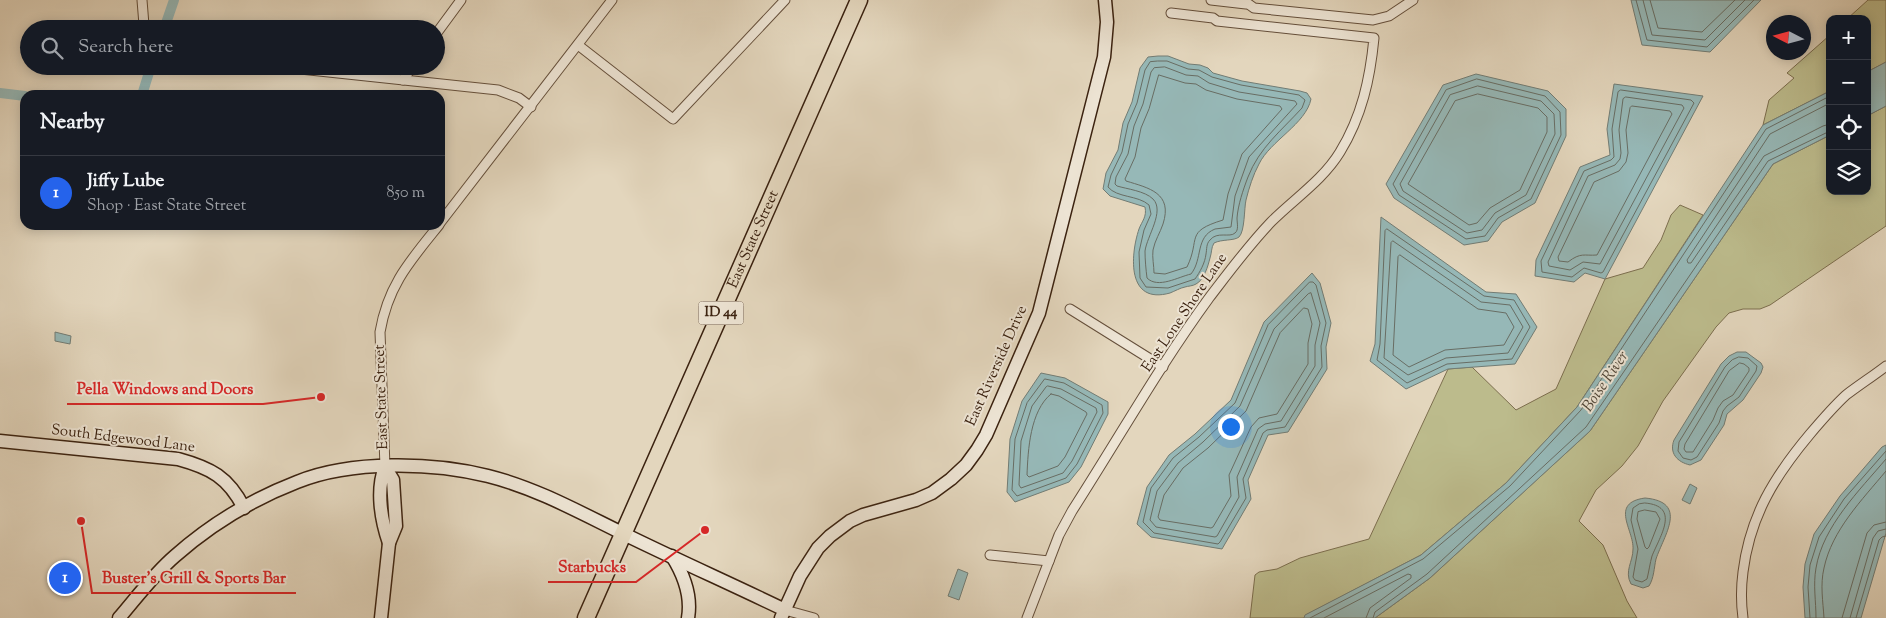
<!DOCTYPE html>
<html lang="en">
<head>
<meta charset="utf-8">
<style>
	:root { --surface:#171b24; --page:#242831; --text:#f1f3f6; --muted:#9ea1a6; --line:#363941; --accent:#2563eb }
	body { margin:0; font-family:"Sorts Mill Goudy",serif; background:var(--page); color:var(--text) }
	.controls { position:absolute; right:15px; top:15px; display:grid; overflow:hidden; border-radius:10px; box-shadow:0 2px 12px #0003 }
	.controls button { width:45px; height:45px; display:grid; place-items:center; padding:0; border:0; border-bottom:1px solid var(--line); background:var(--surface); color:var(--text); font:25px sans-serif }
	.compass { position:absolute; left:1766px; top:15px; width:45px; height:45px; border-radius:50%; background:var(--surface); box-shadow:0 2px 12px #0003; rotate:276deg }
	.you { position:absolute; left:1230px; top:426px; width:18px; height:18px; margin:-12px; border:4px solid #fff; border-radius:50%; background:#1a73e8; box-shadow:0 0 0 8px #1a73e833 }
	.badge { display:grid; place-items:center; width:32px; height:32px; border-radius:50%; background:var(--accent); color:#fff; font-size:16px; font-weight:700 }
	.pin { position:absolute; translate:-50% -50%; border:2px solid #fff; box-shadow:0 1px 5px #0006 }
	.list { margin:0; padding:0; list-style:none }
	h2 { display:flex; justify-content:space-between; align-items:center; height:65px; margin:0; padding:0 20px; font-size:21px }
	h2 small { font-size:16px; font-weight:400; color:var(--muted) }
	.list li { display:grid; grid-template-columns:32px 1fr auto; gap:15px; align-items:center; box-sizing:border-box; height:75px; padding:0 20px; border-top:1px solid var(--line) }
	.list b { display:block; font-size:19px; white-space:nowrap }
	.list p { margin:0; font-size:16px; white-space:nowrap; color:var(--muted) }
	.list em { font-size:16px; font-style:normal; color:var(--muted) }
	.icon { flex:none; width:28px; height:28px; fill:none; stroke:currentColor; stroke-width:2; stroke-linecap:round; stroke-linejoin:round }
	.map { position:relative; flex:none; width:1886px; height:618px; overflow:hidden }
	.search { position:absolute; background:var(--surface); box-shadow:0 2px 12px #0003; left:20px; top:20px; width:425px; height:55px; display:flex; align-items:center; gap:12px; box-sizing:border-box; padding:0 18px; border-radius:28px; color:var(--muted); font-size:19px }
	.panel { position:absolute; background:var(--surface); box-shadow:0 2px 12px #0003; left:20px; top:90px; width:425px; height:140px; border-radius:15px }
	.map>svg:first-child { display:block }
	.green { fill:#bcbb8c; stroke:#7c6e4e }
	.water { fill:#96b8b7; stroke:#727c74 }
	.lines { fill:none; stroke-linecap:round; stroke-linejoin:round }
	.shore { stroke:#686d64; stroke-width:1 }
	.canal { stroke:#96b8b7; stroke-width:10 }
	.street-casing { stroke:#654f3b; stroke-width:11 }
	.secondary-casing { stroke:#3b2210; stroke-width:15 }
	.highway-casing { stroke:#3b2210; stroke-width:19 }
	.street { stroke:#ede4d4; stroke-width:9 }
	.secondary { stroke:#ede4d4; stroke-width:12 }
	.highway { stroke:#e3d6bd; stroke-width:16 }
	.labels { text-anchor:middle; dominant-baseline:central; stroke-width:4; stroke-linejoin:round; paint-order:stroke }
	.shield { fill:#ede4d4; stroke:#705c4b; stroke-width:1 }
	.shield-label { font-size:14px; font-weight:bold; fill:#3b2210 }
	.street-label { font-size:15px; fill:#3b2210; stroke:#ede4d4 }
	.water-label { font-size:16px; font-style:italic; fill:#52483a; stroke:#ede4d4 }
	.leader { fill:none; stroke:#d62828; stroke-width:2 }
	.callout-dot { fill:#d62828; stroke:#ede4d4; stroke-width:2 }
	.callout-label { font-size:16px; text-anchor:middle; font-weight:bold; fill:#d62828; stroke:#ede4d4; stroke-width:4; stroke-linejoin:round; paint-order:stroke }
</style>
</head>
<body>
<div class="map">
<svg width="1886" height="618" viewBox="0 0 1886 618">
	<rect width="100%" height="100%" fill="#e3d6bd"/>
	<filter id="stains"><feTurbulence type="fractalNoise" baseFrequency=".004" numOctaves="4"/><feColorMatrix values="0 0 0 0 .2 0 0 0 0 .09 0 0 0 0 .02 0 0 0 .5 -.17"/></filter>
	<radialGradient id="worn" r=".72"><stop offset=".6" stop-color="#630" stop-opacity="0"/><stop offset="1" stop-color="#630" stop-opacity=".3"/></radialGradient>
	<g class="green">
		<polygon points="1868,0 1886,0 1886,62 1867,72 1867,19 1847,19"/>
		<polygon points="1830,35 1830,91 1763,125 1769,100 1794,78 1787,73"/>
		<polygon points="1886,106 1886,226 1770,305 1760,309 1743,309 1729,313 1716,327 1663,401 1638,446 1622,466 1596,490 1579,521 1603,545 1627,601 1637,618 1375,618 1430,578 1590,431 1773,164 1830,135 1830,191 1867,191 1867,116"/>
		<polygon points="1680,205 1703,215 1577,407 1506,483 1421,555 1306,615 1304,618 1250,618 1255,575 1259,572 1277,569 1300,558 1369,539 1448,369 1472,367 1516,410 1556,389 1605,279 1643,268 1661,240 1671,215"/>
	</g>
	<g class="water">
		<polygon points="1631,0 1761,0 1710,52 1642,45"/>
		<path d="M 1158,56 L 1168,56 L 1189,64 L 1200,65 L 1208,68 L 1213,73 L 1242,81 L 1300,91 L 1307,93 L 1311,99 C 1306,124 1270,141 1259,164 C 1253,175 1249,188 1246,200 C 1244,209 1245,231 1239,237 C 1234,241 1222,239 1214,243 C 1211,248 1212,252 1210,258 C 1208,266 1204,280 1196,284 C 1193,286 1188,286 1185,287 C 1180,288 1175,291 1170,293 C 1127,305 1130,256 1139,229 C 1142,221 1147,217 1145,207 L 1110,196 L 1103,189 L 1106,173 L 1118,150 L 1123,123 L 1132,102 L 1140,68 L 1148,57 Z"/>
		<polygon points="1886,62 1886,106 1867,116 1867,72"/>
		<polygon points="1476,74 1548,91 1566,109 1566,136 1535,203 1502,222 1488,241 1464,245 1394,198 1386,184 1443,85"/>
		<polygon points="1614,84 1703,96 1605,279 1585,273 1574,282 1535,276 1536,260 1580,167 1610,155 1607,129"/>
		<polygon points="1830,91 1830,135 1773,164 1590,431 1430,578 1375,618 1304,618 1305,615 1421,555 1506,483 1577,407 1763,125"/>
		<polygon points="1381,217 1486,292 1516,294 1537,327 1515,364 1448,369 1406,389 1370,361 1375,344"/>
		<polygon points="1312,273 1320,283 1331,323 1326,347 1327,369 1288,432 1268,435 1248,480 1251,499 1222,549 1151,537 1137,524 1147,487 1169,455 1195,434 1231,400 1264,322"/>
		<polygon points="55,332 71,336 70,344 55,341"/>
		<path d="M 1737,352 L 1746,352 L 1761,363 L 1763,367 L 1761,373 L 1743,400 L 1727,414 L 1724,425 L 1701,460 L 1690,465 C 1677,462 1669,453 1674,440 L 1721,364 L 1729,356 Z"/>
		<polygon points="1041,373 1065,378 1108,402 1108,414 1081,467 1069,482 1015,502 1007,492 1010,439 1022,401"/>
		<polygon points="1886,445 1886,533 1861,618 1805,618 1803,587 1805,564 1814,534 1840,496 1882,447"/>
		<polygon points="1690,484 1697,488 1690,504 1682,500"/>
		<path d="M 1645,498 C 1689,502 1664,535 1656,559 C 1654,568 1654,578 1649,586 L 1643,588 L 1631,584 C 1624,571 1633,562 1633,549 C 1634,530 1609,503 1645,498 Z"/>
		<polygon points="958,569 968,573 959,600 948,596"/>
	</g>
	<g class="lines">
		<g class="shore">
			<polyline points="1636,0 1647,40 1707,47 1754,0"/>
			<polyline points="1643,0 1652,35 1705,40 1745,0"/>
			<polyline points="1650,0 1658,28 1702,32 1735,0"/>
			<path d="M 1158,61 L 1167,61 L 1188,69 L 1199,70 L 1212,77 L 1241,85 L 1299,95 L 1305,100 L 1302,108 C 1282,130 1259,148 1248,177 C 1243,190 1238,205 1237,218 C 1237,223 1239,230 1235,233 C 1230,238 1217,231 1210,240 C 1206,244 1207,249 1206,254 C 1205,263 1200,272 1195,279 L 1168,288 L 1146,287 L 1140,278 L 1139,252 L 1144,230 L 1151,214 L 1149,205 C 1138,195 1117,198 1108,187 L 1111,175 L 1122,152 L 1128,124 L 1137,103 L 1145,70 L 1150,62 Z"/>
			<path d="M 1165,67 L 1186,75 L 1198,76 L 1209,83 L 1239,92 L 1295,101 L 1297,104 L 1249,157 L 1235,196 L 1231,227 C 1226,228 1220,228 1215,229 C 1195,237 1203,259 1191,274 C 1178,277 1158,289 1147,278 C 1146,270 1145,260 1145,251 C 1147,236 1165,211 1153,199 C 1145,191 1127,189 1117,186 L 1115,184 L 1116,177 L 1128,154 L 1134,126 L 1143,104 L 1151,72 L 1154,68 Z"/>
			<path d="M 1159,75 L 1185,83 L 1196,84 L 1206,90 L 1237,99 L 1280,106 L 1282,109 L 1242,154 L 1228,194 L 1223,220 C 1184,232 1201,238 1187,267 L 1165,274 L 1154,273 C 1154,266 1152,257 1153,250 C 1155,240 1160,233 1163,224 C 1173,193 1149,188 1126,181 L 1125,179 L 1135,157 L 1141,128 L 1149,109 Z"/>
			<polygon points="1477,79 1545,96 1560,112 1561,135 1531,199 1498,218 1485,236 1466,239 1399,195 1393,184 1446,90"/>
			<polygon points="1478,86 1541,101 1554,114 1555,134 1526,195 1495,213 1482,230 1467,233 1403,191 1400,184 1450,95"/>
			<polygon points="1621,90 1691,100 1694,103 1603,272 1601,273 1584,268 1572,277 1542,272 1541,261 1584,171 1611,160 1614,157 1612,129 1618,92"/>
			<polygon points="1478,94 1538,108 1547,117 1547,132 1520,190 1490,208 1477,223 1469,225 1408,184 1455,101"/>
			<polygon points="1626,97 1682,105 1684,108 1600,264 1583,262 1570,270 1549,266 1548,262 1588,176 1615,165 1620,159 1621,153 1619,130 1623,99"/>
			<polyline points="1830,103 1770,134 1687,260 1688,263 1691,263 1764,156 1823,126 1830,124"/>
			<path d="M 1632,106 L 1670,111 L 1672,114 L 1597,255 C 1584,256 1581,252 1568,262 L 1559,261 L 1558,257 L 1594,182 L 1619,171 L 1626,162 L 1628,153 L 1626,130 L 1630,108 Z"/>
			<polygon points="1387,229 1484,296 1514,300 1530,327 1512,359 1447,364 1407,383 1377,360 1380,344 1385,231"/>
			<polygon points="1393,241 1481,302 1510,305 1523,327 1508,353 1446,358 1408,375 1384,358 1391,243"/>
			<polygon points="1400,255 1478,309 1506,313 1514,327 1504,345 1445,350 1409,367 1393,355 1398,257"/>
			<polygon points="1310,282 1313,282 1316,285 1326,323 1321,346 1322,367 1285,427 1267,430 1263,433 1243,479 1246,498 1220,542 1218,544 1154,533 1143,522 1151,488 1173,458 1199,437 1235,403 1268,325"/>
			<polygon points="1311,293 1320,323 1315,345 1315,366 1281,421 1265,424 1258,429 1237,477 1239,497 1217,536 1215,537 1156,527 1150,520 1157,491 1178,463 1203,442 1240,406 1274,329 1308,294"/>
			<polygon points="1304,308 1308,309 1312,324 1308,343 1308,364 1277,414 1259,418 1251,427 1229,475 1231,496 1213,527 1211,528 1160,520 1158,517 1164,495 1183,468 1208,448 1246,411 1280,333"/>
			<polygon points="1739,357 1748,358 1757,366 1756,371 1739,397 1727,406 1723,411 1719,423 1697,457 1691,460 1683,458 1678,451 1679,442 1725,367 1732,360"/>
			<polygon points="1740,363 1744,364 1749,368 1749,371 1733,395 1723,401 1718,408 1713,420 1693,452 1686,452 1684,449 1685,444 1729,371"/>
			<polygon points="1045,379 1064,383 1102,405 1103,413 1077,464 1066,478 1017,496 1012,490 1015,439 1027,403"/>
			<polygon points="1048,386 1061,389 1096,408 1097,412 1072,461 1063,473 1021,488 1019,485 1021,441 1032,406 1046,387"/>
			<path d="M 1051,394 L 1059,396 L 1086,412 L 1087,414 L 1065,457 L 1058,466 L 1029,477 L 1027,475 C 1028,450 1030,411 1051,394 Z"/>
			<path d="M 1645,503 C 1681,506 1660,536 1652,556 C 1650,563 1649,571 1647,579 L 1642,582 L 1635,580 L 1633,577 L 1638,549 L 1631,520 L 1633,508 L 1639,504 Z"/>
			<polygon points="1645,510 1656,512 1660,519 1649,547 1647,549 1645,547 1637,519 1638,512"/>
			<polyline points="1310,618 1423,559 1510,486 1581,410 1766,129 1830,96"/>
			<polyline points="1324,618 1408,574 1411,575 1411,578 1370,608 1366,618"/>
			<polyline points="1373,618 1375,612 1427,574 1586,427 1768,161 1830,131"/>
			<polyline points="1810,618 1808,587 1810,565 1819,537 1844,499 1886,451"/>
			<path d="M 1816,618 C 1816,601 1813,585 1816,568 C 1823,526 1859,491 1886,459"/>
			<path d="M 1824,618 C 1823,601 1820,585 1824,568 C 1832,530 1862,500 1886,471"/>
			<polyline points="1842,618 1867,533 1874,525 1886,522"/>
			<polyline points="1850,618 1873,538 1878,531 1886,529"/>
			<polyline points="1856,618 1879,540 1882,537 1886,536"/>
		</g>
		<g class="canal">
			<polyline points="164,29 174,0"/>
			<polyline points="0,93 25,96"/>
			<polyline points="142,95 151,66"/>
		</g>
		<defs>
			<g id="street">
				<polyline points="142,0 144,25 146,29"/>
				<polyline points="1211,0 1246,4"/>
				<polyline points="1243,0 1254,8 1373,20 1389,16 1413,0"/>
				<polyline points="436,34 461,0"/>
				<polyline points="578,45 673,119 785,0"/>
				<polyline points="272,66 498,90 519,98 531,107"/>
				<polyline points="403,80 413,66"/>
				<polyline points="440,223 612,0"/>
				<polyline points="1070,309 1163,367"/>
				<path d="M 385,467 L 380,332 C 388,285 410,261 439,225"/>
				<polyline points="990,555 1049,561"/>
				<polyline points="785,610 814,618"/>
				<path d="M 1027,618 L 1059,535 L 1072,511 C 1117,441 1160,365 1209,298 C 1229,272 1248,246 1271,222 C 1294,199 1323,180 1340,152 C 1362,116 1370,79 1374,38 L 1217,21 L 1213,18 L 1171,13"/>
				<path d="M 1743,618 C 1741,603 1741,587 1743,572 C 1750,516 1774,477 1810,434 C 1821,421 1833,407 1846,395 C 1859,385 1873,376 1886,366"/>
			</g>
			<g id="secondary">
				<path d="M 0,441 L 178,459 C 211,468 228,477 244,508"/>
				<path d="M 385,467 L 393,480 L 396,526 L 389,543 C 381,520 376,490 385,467 Z"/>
				<path d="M 672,556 C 684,575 692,595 688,618"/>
				<path d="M 119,618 C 137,597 154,574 175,556 C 210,525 253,499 297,482 C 351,460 432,462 488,476 C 536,488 579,512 624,534 C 677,560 731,584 785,610"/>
				<polyline points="381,618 389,543"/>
				<polyline points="781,618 800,576 818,548 830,536 850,521 863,515 916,500 932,493 951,479 966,465 977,450 986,435 1039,313 1104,57 1107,22 1105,0"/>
			</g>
			<g id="highway">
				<path id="s1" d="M 586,618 L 859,0"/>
			</g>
		</defs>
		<use href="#street" class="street-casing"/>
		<use href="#secondary" class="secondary-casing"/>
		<use href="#highway" class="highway-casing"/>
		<use href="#street" class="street"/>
		<use href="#secondary" class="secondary"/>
		<use href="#highway" class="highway"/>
	</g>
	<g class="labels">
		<rect class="shield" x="698.5" y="301.5" width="45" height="23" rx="4"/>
		<g class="shield-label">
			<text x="721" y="313">ID 44</text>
		</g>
		<g class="street-label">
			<text stroke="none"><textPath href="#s1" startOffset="414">East State Street</textPath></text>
			<text transform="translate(1185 313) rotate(-56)">East Lone Shore Lane</text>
			<text transform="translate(997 366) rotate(-66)">East Riverside Drive</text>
			<text transform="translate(382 397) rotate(-92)">East State Street</text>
			<text transform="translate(123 439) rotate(7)">South Edgewood Lane</text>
		</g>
		<g class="water-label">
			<text transform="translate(1606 382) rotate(-56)">Boise River</text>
		</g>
	</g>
	<path class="leader" d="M321 397L263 404H67M705 530L636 582H548M81 521L92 593H296"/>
	<g class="callout-dot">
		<circle cx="321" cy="397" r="5"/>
		<circle cx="705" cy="530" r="5"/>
		<circle cx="81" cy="521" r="5"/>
	</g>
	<g class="callout-label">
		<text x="165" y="394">Pella Windows and Doors</text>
		<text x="592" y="572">Starbucks</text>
		<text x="194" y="583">Buster's Grill &amp; Sports Bar</text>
	</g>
	<rect width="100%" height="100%" filter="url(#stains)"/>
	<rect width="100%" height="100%" fill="url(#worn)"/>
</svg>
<div class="controls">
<button>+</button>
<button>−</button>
<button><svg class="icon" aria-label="locate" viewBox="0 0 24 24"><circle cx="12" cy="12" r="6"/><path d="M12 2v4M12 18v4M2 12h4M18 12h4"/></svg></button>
<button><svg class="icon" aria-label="layers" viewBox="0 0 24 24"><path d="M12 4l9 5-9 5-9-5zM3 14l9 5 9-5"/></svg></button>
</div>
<svg class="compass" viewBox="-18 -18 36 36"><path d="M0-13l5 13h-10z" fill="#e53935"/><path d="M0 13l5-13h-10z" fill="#9ea1a6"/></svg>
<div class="you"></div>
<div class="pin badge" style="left:65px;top:578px">1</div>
<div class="search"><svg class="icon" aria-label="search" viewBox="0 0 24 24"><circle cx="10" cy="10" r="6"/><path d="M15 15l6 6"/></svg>Search here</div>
<section class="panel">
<h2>Nearby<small></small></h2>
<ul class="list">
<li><span class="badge">1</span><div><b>Jiffy Lube</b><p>Shop · East State Street</p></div><em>850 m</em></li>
</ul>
</section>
</div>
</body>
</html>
